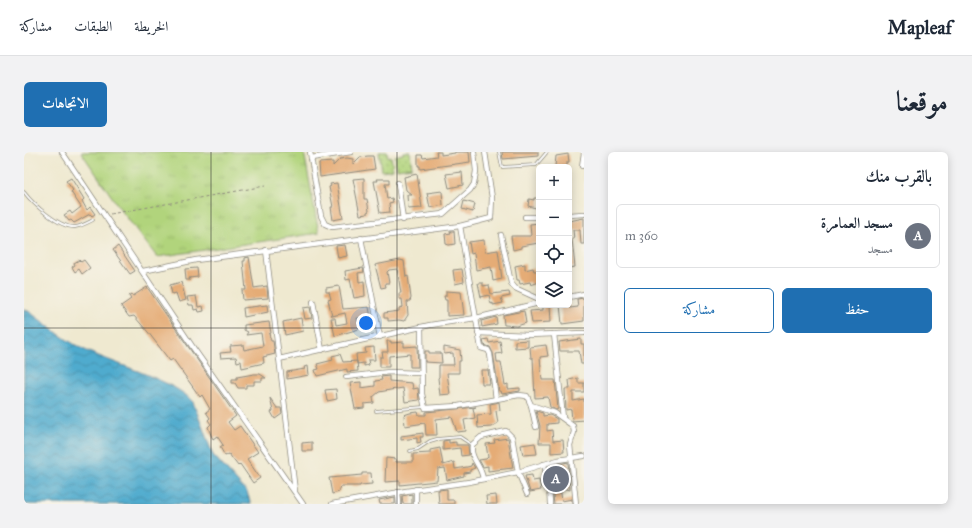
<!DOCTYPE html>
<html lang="ar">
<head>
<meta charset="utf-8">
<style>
	:root { --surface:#fff; --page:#f2f2f3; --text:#1f2937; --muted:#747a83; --line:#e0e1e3; --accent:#1f6fb2 }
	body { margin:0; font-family:"IM FELL Great Primer",Amiri,serif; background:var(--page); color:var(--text); direction:rtl }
	.controls { position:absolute; right:12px; top:12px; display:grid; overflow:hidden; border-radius:6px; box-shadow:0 2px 10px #0003 }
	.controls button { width:36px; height:36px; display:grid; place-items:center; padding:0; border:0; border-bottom:1px solid var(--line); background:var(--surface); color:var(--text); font:20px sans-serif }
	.you { position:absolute; left:342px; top:171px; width:14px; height:14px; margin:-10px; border:3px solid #fff; border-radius:50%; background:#1a73e8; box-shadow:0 0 0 6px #1a73e833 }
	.badge { display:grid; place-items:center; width:26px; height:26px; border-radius:50%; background:var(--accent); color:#fff; font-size:13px; font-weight:700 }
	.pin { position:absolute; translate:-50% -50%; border:2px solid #fff; box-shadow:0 1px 4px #0006 }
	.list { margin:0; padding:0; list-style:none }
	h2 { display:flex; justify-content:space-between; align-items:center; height:52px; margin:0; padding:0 16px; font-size:17px }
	h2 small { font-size:13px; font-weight:400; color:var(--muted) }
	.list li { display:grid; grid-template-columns:26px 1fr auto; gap:12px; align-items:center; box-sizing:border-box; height:64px; margin:0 8px 8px; padding:0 8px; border:1px solid var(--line); border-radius:6px }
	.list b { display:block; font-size:15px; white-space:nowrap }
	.list p { margin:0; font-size:13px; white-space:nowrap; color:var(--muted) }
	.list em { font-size:13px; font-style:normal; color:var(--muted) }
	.actions { display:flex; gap:8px; padding:12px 16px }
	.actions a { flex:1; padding:9px 0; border:1px solid var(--accent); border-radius:6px; text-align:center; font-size:14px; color:var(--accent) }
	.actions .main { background:var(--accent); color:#fff }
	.icon { flex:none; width:22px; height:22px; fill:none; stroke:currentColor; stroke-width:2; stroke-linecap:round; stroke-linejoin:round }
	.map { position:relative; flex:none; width:560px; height:352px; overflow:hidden; direction:ltr; border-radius:6px }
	header { display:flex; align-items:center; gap:24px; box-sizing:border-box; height:56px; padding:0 20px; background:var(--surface); border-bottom:1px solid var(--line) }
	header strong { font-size:19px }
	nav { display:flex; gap:22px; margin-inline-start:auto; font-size:14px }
	.intro { display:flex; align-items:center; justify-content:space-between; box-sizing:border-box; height:96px; padding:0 24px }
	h1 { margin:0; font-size:28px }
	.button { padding:10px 18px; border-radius:6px; background:var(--accent); color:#fff; font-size:14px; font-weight:700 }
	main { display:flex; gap:24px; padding:0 24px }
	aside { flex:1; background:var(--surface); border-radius:6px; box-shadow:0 2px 10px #0003 }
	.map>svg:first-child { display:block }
	.grass { fill:url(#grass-tufts); stroke:#6e8054 }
	.garden { fill:url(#garden-dots); stroke:#6e8054 }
	.water { fill:url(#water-waves); stroke:#3e6b7c }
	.building { fill:#e5ac76 }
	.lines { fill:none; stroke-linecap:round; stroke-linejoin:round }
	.service-casing { stroke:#8d8a7e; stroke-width:3.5 }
	.minor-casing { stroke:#8d8a7e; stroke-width:6 }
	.path { stroke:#8d8a7e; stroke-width:1; stroke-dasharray:3 3; stroke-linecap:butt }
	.service { stroke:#fff; stroke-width:2 }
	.minor { stroke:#fff; stroke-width:4.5 }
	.grid { fill:none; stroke:#2b2b2b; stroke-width:1; stroke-opacity:0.55 }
</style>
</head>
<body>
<header>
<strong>Mapleaf</strong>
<nav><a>الخريطة</a><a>الطبقات</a><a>مشاركة</a></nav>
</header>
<div class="intro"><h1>موقعنا</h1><a class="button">الاتجاهات</a></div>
<main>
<aside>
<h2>بالقرب منك<small></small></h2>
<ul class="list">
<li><span class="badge" style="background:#6b7280">A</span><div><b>مسجد العمامرة</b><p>مسجد</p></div><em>360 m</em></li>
</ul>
<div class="actions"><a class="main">حفظ</a><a>مشاركة</a></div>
</aside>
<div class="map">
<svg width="560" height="352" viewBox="0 0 560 352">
	<defs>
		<pattern id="grass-tufts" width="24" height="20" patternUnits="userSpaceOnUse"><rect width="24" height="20" fill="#b1d47c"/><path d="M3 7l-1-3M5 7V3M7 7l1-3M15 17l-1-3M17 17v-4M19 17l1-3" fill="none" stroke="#98b66b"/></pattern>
		<pattern id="garden-dots" width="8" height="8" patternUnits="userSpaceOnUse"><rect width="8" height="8" fill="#b1d47c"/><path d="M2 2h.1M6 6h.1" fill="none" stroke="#98b66b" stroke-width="1.8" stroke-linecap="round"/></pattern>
		<pattern id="water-waves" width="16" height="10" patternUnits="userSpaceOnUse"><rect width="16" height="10" fill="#50abce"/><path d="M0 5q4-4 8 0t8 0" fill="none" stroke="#438ba7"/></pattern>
	</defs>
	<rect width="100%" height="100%" fill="#f7f3e8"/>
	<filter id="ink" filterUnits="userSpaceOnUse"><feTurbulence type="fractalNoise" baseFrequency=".025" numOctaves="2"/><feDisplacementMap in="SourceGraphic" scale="8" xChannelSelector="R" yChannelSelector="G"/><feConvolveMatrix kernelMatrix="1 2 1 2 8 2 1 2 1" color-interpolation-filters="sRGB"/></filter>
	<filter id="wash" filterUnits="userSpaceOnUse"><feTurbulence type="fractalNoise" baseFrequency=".012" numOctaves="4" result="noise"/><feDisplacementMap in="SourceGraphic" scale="16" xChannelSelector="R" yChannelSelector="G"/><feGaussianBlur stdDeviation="0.9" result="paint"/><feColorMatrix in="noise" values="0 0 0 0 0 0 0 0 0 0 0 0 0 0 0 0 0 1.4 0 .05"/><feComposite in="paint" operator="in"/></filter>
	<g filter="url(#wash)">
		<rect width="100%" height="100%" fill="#efe9d0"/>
		<polygon class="grass" points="57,0 280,0 295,81 133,105 97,58"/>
		<g class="garden">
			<polygon points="355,0 363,0 364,5 367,4 369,17 358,19"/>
			<polygon points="379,0 386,0 388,15 373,17 371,4 379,2"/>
		</g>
		<path class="water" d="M 0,156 C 19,169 36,185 57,196 C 83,210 154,229 169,250 L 189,303 L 223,340 L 227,352 L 0,352 Z"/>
		<g id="blocks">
			<g class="building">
				<polygon points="412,0 417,0 417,3 431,1 431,0 445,0 446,10 396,17 396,14 394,14 394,3 398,3 399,6 413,4"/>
				<polygon points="478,0 514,0 514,4 479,7"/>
				<polygon points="544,2 545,10 543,10 543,14 531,15 532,4"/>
				<polygon points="344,4 349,4 351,17 296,25 295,11 309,10 309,14 316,7 323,6 329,7 329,12 336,5"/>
				<polygon points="438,20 439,33 425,36 422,22"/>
				<polygon points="393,22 398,56 384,57 383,43 388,43 382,38 380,25"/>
				<polygon points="47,26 60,47 58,49 63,58 66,55 71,62 68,64 66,62 50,71 47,68 45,69 40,63 46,59 48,62 57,55 47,40 49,38 42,29"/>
				<polygon points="340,26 340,47 343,47 345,59 343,60 343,62 336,63 329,27"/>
				<polygon points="353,27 365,27 365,32 361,32 363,47 368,46 369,50 365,51 366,60 356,61 350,29 354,29"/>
				<polygon points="313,31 319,66 309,68 307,55 309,55 305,35 307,34 306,32"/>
				<polygon points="418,39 419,53 406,56 403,41"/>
				<polygon points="510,46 515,46 515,54 513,54 512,56 504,54 505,47 510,48"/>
				<polygon points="440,49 451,52 449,60 438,57"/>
				<polygon points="560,66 560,92 557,92 556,78 549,78 550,87 548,87 551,115 545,116 545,69"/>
				<polygon points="515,71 515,91 497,94 497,96 489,98 487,84 507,84 506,72"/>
				<polygon points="426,79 430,79 431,92 425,93 422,92 421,82 427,81"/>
				<polygon points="460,88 461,100 474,98 478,127 469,129 467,115 452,118 450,101 447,102 445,90"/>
				<polygon points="321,93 323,104 314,106 312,94"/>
				<polygon points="94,94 111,119 106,122 89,98"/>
				<polygon points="225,105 230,136 243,134 244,146 219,148 218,138 222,138 219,109 221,109 221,106"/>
				<polygon points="55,108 57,110 60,108 66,116 58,122 55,117 51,120 48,115 51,113 50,111"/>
				<polygon points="376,108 380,109 382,125 384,124 387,146 386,149 383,149 384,163 380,169 375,168 364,169 364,166 360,166 360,161 375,159 375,156 379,155 378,147 375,147 375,141 377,141 373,117 365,118 363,120 365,131 361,131 362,135 357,136 351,113"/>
				<polygon points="501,112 501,118 509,116 510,119 515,119 515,130 507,133 506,130 496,132 495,128 493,128 491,114"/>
				<polygon points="173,116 174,125 165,126 166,128 162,128 161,117"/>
				<polygon points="339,116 340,120 334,121 335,130 340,129 341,144 330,146 326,127 322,128 321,119"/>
				<polygon points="438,117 440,130 431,132 429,118"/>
				<polygon points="157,130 162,148 155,150 152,141 148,142 146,133"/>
				<polygon points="454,131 459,131 459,134 465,133 467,142 485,140 486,144 477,146 479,151 469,153 469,151 467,152 465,143 457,145"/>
				<polygon points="315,134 319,157 345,155 347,166 333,166 335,177 311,184 307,166 311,166 312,173 323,171 321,161 308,164 304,148 307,147 305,140 302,140 302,136"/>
				<polygon points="123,135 212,264 204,270 210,278 216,274 234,300 223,307 236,326 229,331 216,312 214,314 205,302 201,304 196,295 199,293 193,284 189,287 187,283 184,275 187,272 184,268 186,266 182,260 186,257 178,243 176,245 149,207 146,209 124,180 110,164 105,165 97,154 107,147 105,144 108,142 109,144"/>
				<polygon points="422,139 437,140 440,163 423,164 423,148 421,148 420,144 422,144"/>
				<polygon points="172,144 174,155 179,154 180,159 175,160 174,157 170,158 169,153 165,153 163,145"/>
				<polygon points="560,146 560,169 538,172 536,153 546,153 546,156 554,155 553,147"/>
				<polygon points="243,153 244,160 220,165 219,156"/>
				<polygon points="519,153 526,153 527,170 508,171 506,159 519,158"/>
				<polygon points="286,155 288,166 281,167 279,156"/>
				<polygon points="500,159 502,171 493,174 480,173 479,163"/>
				<polygon points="472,165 473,172 458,175 457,169"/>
				<polygon points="277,166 279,179 261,183 259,170"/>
				<polygon points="245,170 247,181 245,182 247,189 249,189 251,202 239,205 240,211 218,216 217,209 213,210 212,205 197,206 196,201 207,200 206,194 219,193 220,198 239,194 237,181 222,183 224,180 220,178 220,173"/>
				<polygon points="464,187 465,191 476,189 478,201 472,202 473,210 477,210 481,233 484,232 484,237 496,236 496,239 478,242 477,239 475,239 469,201 466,195 460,193 459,188"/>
				<polygon points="557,187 557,192 560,192 560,212 557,212 555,199 536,199 535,190"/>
				<polygon points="504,188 504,195 491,196 491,189"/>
				<polygon points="363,189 367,189 367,191 380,190 380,195 393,194 394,215 386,215 386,202 365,204 365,215 356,215 356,205 359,205 358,200 364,200"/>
				<polygon points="522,193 524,204 516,205 518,228 531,228 534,257 532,258 526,255 524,245 511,246 509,206 507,206 506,195"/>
				<polygon points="350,195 351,208 344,208 345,213 340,214 340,211 333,212 332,202 342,201 341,196"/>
				<polygon points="420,195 436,198 437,209 435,209 435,221 423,221 426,242 416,243 414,226 415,225 415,213 430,213 429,201 420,202"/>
				<polygon points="401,199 405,199 405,201 417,201 418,211 401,210"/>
				<polygon points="316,202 319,210 333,209 334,219 323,220 323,217 293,224 291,218 295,217 293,212 309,208 308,204"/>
				<polygon points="284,214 285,223 263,227 263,220 281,217 280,215"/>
				<polygon points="457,218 464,218 466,232 458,232"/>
				<polygon points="230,222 236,222 242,226 238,226 238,229 230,229 230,233 222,233 222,236 214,236 211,231 208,231 208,227 213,227 213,225"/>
				<polygon points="365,224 365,229 388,231 389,237 394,236 395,248 381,250 379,236 366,238 355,240 349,245 350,251 340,252 340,256 331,257 326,231 337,230 337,236 351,234 351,229 358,228 357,225"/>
				<polygon points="554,226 554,231 560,231 560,240 549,240 549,249 560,247 560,268 548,269 547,257 542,258 541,237 546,237 545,228"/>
				<polygon points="312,237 313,247 303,249 301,238"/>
				<polygon points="246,246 253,256 257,256 258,262 251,267 247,260 249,259"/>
				<polygon points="475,250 476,258 472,259 474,271 467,275 454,276 453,263 467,262 466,252"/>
				<polygon points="452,255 449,256 451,266 440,268 442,279 433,280 428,265 412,267 413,283 402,283 401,271 381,274 380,263 386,261 394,260 395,263 402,263 402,260"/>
				<polygon points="512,259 519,261 519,264 526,263 533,267 533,271 523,272 523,279 528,278 529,289 539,288 540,300 527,301 527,291 515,291 516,274"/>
				<polygon points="399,281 399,285 396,285 397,290 393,291 393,286 377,288 377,284"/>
				<polygon points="484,286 489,316 464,319 464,314 459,315 455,308 462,307 464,305 462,292 471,291 470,288"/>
				<polygon points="425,288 425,291 432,290 432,293 444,293 445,303 437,304 436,296 419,298 419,289"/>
				<polygon points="288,290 288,299 278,299 278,291"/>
				<polygon points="511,291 513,302 499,303 497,293"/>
				<polygon points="416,296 419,313 430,310 431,317 443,315 447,314 448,311 451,316 446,318 446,320 440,321 440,324 423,328 421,316 414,317 413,329 376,333 376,329 361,330 362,306 372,307 372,310 389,310 389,302 406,301 406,298"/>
				<polygon points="544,310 546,338 536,335 538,349 548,347 548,352 530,352 527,327 529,315 526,314"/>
				<polygon points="338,321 347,321 348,332 336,333 336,334 317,334 315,340 308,342 305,326 338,323"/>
				<polygon points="508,323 509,329 515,328 517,338 506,340 501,324"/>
				<polygon points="423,337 423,348 430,348 430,352 415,352 414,338"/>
				<polygon points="388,342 388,352 379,352 378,344"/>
				<polygon points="472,343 473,352 463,352 462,344"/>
				<polygon points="371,345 371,352 356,352 355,348"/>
			</g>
		</g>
	</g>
	<g filter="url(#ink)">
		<use href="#blocks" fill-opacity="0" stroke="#8d8a7e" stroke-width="1"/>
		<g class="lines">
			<defs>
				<g id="service">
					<polyline points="475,0 478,15 512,13 523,0"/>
					<path d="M 0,40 C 9,52 35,76 51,75 C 58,74 63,71 69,68"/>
					<polyline points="352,259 400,255"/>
					<polyline points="386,299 394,297 406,289 413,287 436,285 448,293"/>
				</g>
				<g id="minor">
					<polyline points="38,0 170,197 279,352"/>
					<polyline points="286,0 297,64 301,72 308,75 419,62 446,38 450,32 452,19 450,0"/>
					<polyline points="287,6 327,0"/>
					<polyline points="558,14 560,1"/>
					<polyline points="374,31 379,68"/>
					<polyline points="545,63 560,62"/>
					<polyline points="501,65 515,65"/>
					<polyline points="436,74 457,196 464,198 466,202 472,247"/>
					<polyline points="477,83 487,131 491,136 515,147"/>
					<polyline points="337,86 356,185"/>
					<polyline points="242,98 271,339"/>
					<polyline points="119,119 172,108 436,74 467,66 468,46 461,0"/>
					<polyline points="545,145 560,142"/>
					<polyline points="289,150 298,198"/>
					<polyline points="397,175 398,242 401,256 434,254 495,243 503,244 507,253 531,261 549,274 550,280 546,293 552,352"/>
					<polyline points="454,181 504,183 560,181"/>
					<polyline points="530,182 539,266"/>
					<polyline points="255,207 406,173 452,166 515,151"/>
					<polyline points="322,225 365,220 397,221"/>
					<polyline points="507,253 512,275"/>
					<polyline points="520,312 525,334 526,352"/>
					<path d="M 459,327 C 457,312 446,308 448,293 L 457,285 L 482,279 L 488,285 L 494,320 L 503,342"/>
					<polyline points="392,337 392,352"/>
					<polyline points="374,340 375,352"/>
					<polyline points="308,352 382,339 445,330 494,320 534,308 560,304"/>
				</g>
			</defs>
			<use href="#service" class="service-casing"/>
			<use href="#minor" class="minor-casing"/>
			<polyline class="path" points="86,62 241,34"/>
			<use href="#service" class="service"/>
			<use href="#minor" class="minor"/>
		</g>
	</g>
	<path class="grid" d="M 187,0 L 187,352M 373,0 L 373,352M 0,176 L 560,176"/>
</svg>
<div class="controls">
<button>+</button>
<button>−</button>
<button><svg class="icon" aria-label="locate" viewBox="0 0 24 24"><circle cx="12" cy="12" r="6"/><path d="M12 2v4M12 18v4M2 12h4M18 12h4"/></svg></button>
<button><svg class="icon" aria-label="layers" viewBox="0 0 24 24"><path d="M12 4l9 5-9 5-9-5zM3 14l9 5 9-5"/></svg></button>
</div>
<div class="you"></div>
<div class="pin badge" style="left:532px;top:327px;background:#6b7280">A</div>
</div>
</main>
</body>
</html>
